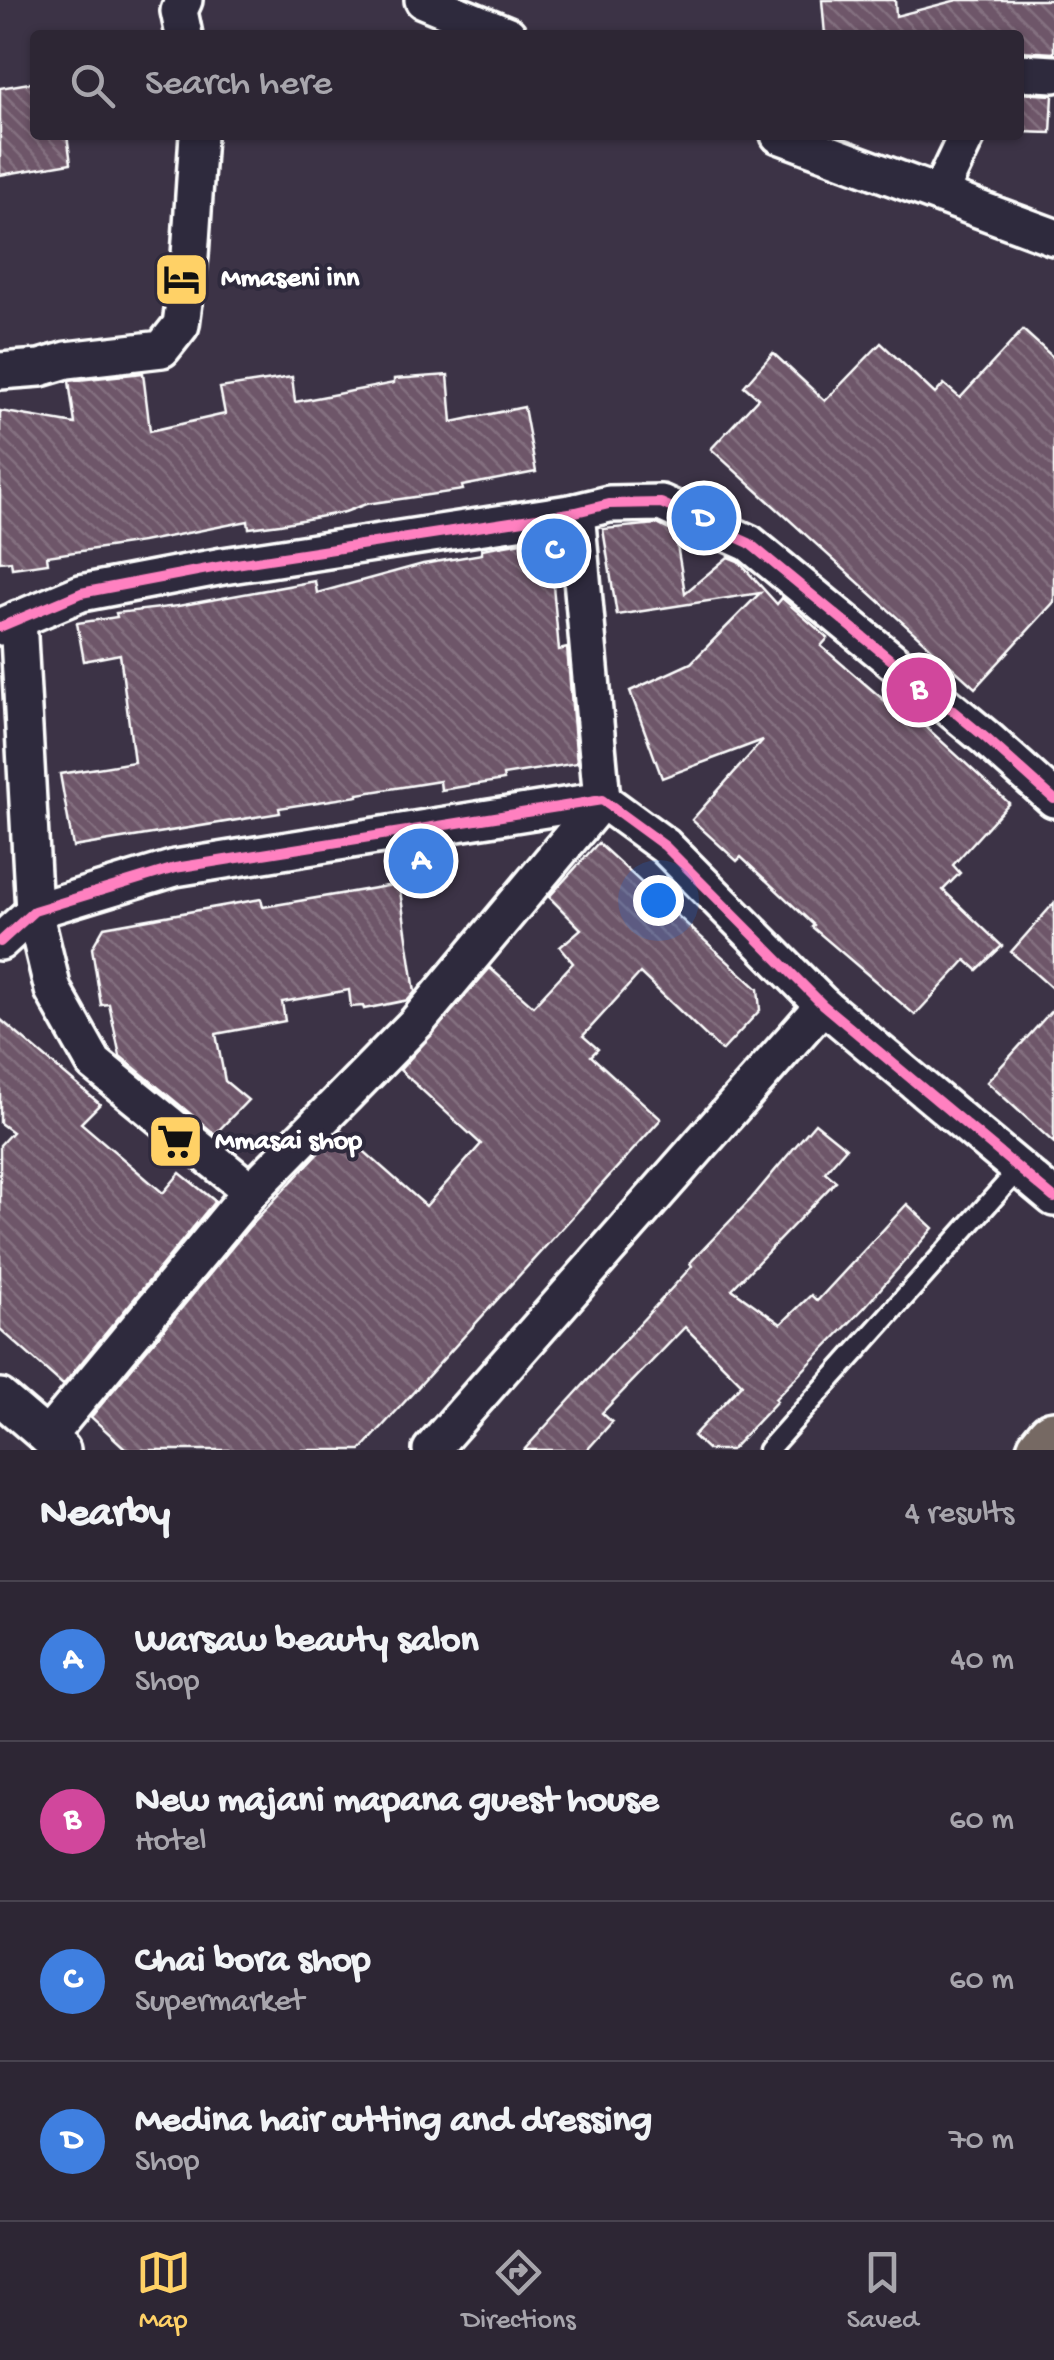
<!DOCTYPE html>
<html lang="en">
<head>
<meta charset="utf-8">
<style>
	:root { --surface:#2d2634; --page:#393240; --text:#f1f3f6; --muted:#a7a5ac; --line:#48434f; --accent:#ffd166 }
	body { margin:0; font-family:"Gochi Hand",sans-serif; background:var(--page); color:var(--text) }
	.you { position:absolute; left:658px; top:900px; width:35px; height:35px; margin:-25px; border:8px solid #fff; border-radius:50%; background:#1a73e8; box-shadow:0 0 0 15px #1a73e833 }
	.badge { display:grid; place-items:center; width:65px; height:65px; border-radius:50%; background:var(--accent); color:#fff; font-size:32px; font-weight:700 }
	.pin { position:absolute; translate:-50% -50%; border:5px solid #fff; box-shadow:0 2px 10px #0006 }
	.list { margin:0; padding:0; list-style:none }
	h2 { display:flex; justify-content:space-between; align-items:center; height:130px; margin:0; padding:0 40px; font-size:42px }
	h2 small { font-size:32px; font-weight:400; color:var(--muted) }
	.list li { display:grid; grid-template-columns:65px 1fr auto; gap:30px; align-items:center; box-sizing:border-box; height:160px; padding:0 40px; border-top:2px solid var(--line) }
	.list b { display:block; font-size:38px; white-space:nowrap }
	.list p { margin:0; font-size:32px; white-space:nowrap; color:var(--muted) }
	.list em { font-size:32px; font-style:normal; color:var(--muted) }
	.icon { flex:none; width:55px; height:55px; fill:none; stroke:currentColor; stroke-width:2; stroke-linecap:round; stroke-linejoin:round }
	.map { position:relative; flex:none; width:1054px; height:1450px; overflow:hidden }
	.search { position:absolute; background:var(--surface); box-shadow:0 2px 8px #0004; left:30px; right:30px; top:30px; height:110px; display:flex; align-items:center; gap:25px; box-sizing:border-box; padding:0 35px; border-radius:10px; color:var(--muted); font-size:38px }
	.sheet { height:770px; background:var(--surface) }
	nav { display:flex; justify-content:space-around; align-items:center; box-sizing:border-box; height:140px; border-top:2px solid var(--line); background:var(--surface); font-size:28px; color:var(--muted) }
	nav a { display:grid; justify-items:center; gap:5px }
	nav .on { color:var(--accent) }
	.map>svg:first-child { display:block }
	.building { fill:url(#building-back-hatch); stroke:#fff; stroke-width:2.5 }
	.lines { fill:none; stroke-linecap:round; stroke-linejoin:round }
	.lane-casing { stroke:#fff; stroke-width:25 }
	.street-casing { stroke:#fff; stroke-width:42 }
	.highway-casing { stroke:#fff; stroke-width:62 }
	.lane { stroke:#2f2a3d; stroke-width:18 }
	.street { stroke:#2f2a3d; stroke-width:35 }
	.highway { stroke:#766964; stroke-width:55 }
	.cycleway-casing { stroke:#2f2a3d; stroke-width:16 }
	.cycleway { stroke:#ff80c0; stroke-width:10 }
	.labels { text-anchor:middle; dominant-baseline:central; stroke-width:8; stroke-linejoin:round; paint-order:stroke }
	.poi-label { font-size:28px; font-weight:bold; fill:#fff; stroke:#2f2a3d; text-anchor:start }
</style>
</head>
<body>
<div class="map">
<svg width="1054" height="1450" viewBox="0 0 1054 1450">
	<defs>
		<pattern id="building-back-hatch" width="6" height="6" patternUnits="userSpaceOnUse" patternTransform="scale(2.5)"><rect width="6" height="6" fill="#6e5769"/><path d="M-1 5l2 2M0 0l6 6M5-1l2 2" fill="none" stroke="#847080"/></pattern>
	</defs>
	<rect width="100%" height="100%" fill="#3c3346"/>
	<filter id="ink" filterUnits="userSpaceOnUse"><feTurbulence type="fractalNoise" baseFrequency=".01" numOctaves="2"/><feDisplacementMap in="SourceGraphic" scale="20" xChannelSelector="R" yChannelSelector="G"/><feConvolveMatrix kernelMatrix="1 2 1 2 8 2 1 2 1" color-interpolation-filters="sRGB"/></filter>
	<g filter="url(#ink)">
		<g class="building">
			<polygon points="822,0 895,0 896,16 957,0 1054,0 1054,53 1019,51 1019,35 825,35"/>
			<polygon points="35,82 35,135 67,135 71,163 0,175 0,88"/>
			<polygon points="1019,93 1053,95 1051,133 1019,132"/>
			<polygon points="1023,330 1054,358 1054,602 975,688 711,449 758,398 744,386 773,353 825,401 881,343 935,394 944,384 960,398"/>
			<polygon points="143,373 150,431 225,414 220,388 292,377 295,402 394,383 394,379 448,375 452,422 524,407 536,472 462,486 463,490 366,504 345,512 280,524 249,528 248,521 142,542 47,556 48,563 12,568 11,561 0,562 0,411 75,424 69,381"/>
			<polygon points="657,524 675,533 685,593 728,557 738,561 777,604 782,598 828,638 821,646 885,701 889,697 901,709 903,706 1009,803 953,865 960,873 943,890 1002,946 977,970 966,960 915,1015 812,927 814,925 741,857 737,861 692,820 763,740 662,778 630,691 691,663 760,593 617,615 603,529"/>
			<polygon points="533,540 550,553 559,650 567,648 577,763 503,775 504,780 441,790 440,781 358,794 358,796 279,808 280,813 73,847 60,774 134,762 120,654 84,661 77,623 117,617 116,613 178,606 315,581 317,593 423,564 482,554 482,549"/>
			<polygon points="598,843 758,989 760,1010 722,1051 640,973 583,1036 598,1049 591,1056 661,1119 361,1450 127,1450 91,1417 248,1228 340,1130 426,1206 481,1144 400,1070 490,968 533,1006 573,963 560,947 581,929 549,897"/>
			<polygon points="399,884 415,992 408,1000 364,1009 363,1006 351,1007 349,990 282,1002 285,1021 216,1034 225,1081 248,1100 215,1134 120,1056 109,1004 101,1005 92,948 104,927 261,899 263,907"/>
			<polygon points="1054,903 1054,990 1011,952"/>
			<polygon points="1054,1008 1054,1143 987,1082"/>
			<polygon points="0,1019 100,1104 81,1123 163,1193 180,1173 215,1201 63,1385 0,1329 0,1145 12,1132 0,1123"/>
			<polygon points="815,1123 846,1148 825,1172 836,1181 732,1289 781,1324 811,1295 817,1301 907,1204 933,1228 864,1308 775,1399 777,1401 731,1450 708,1450 693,1436 742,1384 685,1327 602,1413 612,1422 587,1450 524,1450 692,1266 690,1263 751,1199"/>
		</g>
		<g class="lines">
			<defs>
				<polyline id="lane" points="768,1450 1019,1169"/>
				<g id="street">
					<polyline points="423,0 508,35"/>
					<polyline points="184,35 179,11 184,0"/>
					<polyline points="1019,72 1054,74"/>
					<polyline points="779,135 1054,237"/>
					<polyline points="940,192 967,135"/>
					<polyline points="0,371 40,368 67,360 162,349 181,325 190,256 198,135"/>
					<polyline points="18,619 34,911 53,990 94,1063 251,1191"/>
					<polyline points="0,627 81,593 223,566 576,512 609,504 661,503 749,543 986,738 1054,799"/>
					<polyline points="0,942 34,911 175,868 602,800 665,846 823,1005 1054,1198"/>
					<polyline points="0,1397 62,1450"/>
					<polyline points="47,1437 251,1191 417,1022 602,800 576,512"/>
					<polyline points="431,1450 823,1005"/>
				</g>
				<polyline id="highway" points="1045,1450 1054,1439"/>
			</defs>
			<use href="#lane" class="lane-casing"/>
			<use href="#street" class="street-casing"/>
			<use href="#highway" class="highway-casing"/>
			<use href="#lane" class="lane"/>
			<use href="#street" class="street"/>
			<use href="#highway" class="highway"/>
			<defs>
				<g id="cycleway">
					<polyline points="0,627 81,593 223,566 576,512 609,504 661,503 749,543 986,738 1054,799"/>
					<polyline points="0,942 34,911 175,868 602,800 665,846 823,1005 1054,1198"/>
				</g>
			</defs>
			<use href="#cycleway" class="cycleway-casing"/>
			<use href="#cycleway" class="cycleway"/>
		</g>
	</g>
	<defs>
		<symbol id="hotel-square" viewBox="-11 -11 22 22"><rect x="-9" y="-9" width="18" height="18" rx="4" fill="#ffd166" stroke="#2f2a3d"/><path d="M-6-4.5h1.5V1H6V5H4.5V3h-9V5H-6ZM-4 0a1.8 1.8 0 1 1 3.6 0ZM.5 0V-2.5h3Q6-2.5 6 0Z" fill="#111"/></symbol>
		<symbol id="supermarket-square" viewBox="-11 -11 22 22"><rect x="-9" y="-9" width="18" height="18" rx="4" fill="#ffd166" stroke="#2f2a3d"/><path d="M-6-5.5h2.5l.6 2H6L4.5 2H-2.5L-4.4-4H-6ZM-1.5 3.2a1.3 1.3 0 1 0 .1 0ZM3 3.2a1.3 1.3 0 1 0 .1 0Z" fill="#111"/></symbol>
	</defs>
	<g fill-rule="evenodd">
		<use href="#hotel-square" x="150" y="248" width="63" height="63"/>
		<use href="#supermarket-square" x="144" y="1110" width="63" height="63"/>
	</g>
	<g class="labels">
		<g class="poi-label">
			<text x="221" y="279">Mmaseni inn</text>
			<text x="215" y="1142">Mmasai shop</text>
		</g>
	</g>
</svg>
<div class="you"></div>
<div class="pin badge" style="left:421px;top:861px;background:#3f7fe0">A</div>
<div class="pin badge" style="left:919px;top:690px;background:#d1479c">B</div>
<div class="pin badge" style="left:554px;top:551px;background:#3f7fe0">C</div>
<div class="pin badge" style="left:704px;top:518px;background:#3f7fe0">D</div>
<div class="search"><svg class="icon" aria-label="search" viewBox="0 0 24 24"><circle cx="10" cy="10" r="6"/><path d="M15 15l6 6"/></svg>Search here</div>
</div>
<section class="sheet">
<h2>Nearby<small>4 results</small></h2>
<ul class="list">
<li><span class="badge" style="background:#3f7fe0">A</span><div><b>Warsaw beauty salon</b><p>Shop</p></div><em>40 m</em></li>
<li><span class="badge" style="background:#d1479c">B</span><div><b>New majani mapana guest house</b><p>Hotel</p></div><em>60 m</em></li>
<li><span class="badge" style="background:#3f7fe0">C</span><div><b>Chai bora shop</b><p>Supermarket</p></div><em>60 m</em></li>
<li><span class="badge" style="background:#3f7fe0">D</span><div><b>Medina hair cutting and dressing</b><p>Shop</p></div><em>70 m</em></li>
</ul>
</section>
<nav>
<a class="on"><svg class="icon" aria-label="map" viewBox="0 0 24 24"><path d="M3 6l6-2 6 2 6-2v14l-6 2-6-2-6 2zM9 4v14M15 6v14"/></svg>Map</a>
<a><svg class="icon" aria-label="directions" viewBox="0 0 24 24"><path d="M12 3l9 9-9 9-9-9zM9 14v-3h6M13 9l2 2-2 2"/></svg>Directions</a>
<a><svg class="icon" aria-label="saved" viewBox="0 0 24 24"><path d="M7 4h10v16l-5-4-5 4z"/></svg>Saved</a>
</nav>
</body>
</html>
